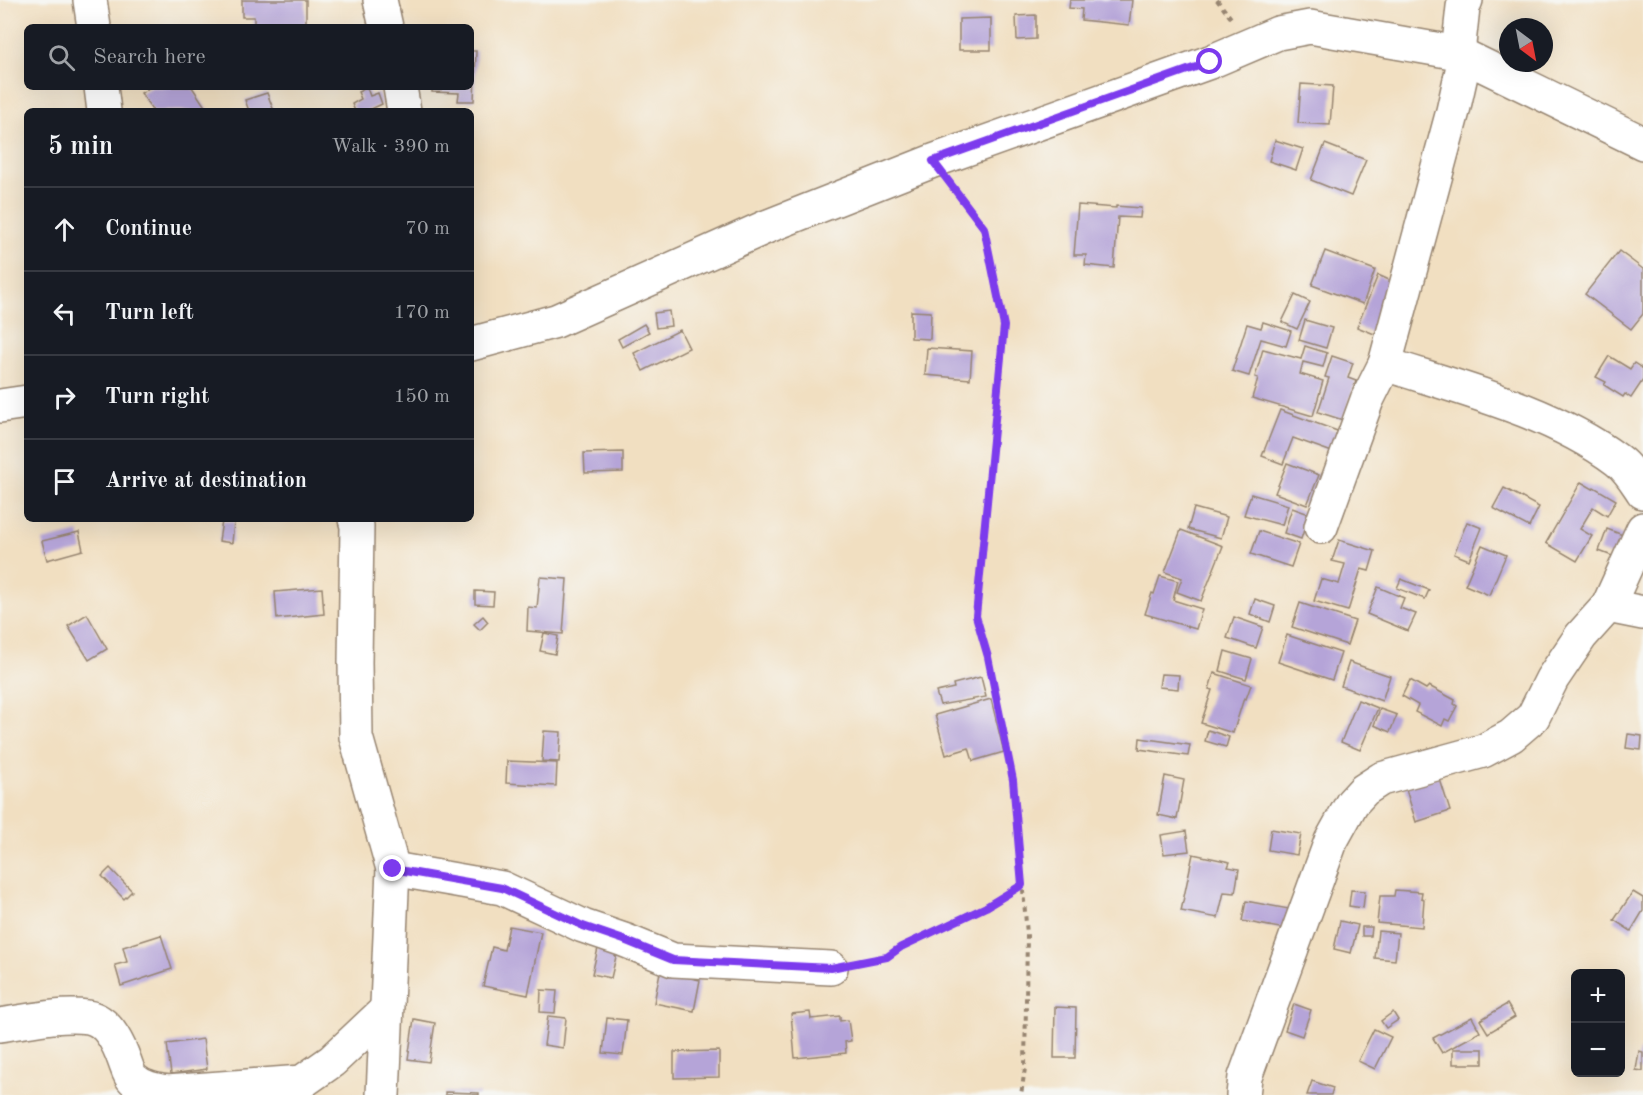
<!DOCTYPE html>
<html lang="en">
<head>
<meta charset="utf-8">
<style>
	:root { --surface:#171b24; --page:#20242c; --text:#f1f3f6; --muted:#9ea1a6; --line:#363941 }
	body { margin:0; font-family:"Old Standard TT",serif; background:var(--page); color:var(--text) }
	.controls { position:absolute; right:18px; bottom:18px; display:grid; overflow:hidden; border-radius:9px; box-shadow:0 6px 24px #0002 }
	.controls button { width:54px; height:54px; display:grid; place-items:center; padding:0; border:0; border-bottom:2px solid var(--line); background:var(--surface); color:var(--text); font:30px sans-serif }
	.compass { position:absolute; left:1499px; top:18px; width:54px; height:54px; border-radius:50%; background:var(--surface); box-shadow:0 6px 24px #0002; rotate:148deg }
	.stop { position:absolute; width:18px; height:18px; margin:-14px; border:4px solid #7c3aed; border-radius:50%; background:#fff }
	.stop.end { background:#7c3aed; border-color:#fff; box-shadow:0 2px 6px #0008 }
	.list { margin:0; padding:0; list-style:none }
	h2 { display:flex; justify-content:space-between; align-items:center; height:78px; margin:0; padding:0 24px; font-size:26px }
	h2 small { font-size:20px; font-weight:400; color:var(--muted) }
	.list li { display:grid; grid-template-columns:39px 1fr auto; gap:18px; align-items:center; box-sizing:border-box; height:84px; padding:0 24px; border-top:2px solid var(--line) }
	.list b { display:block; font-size:22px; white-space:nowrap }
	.list em { font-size:20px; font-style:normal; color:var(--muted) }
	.icon { flex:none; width:33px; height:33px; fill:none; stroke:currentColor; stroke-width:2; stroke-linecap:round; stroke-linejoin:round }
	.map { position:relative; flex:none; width:1643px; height:1095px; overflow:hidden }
	.search { position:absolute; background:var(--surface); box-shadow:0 6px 24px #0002; left:24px; top:24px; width:450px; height:66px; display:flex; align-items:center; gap:15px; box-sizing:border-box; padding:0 21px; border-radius:9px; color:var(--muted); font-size:22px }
	.panel { position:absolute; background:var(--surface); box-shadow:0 6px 24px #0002; left:24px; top:108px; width:450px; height:414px; border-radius:9px }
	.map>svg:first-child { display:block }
	.building { fill:#b5a4d8 }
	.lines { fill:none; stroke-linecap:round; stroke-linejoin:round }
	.minor-casing { stroke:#968470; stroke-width:36 }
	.path { stroke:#968470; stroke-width:4; stroke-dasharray:4.5 4.5; stroke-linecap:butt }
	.minor { stroke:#fff; stroke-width:33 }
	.route { stroke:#7c3aed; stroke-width:8 }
</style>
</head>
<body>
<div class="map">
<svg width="1643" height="1095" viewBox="0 0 1643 1095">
	<rect width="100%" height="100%" fill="#f6f6f2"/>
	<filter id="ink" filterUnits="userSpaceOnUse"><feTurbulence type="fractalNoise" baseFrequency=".0167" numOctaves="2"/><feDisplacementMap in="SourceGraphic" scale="12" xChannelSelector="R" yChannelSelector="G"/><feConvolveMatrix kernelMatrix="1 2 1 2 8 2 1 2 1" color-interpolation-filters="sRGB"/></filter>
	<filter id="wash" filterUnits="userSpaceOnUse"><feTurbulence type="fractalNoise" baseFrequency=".008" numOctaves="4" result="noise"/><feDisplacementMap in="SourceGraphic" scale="24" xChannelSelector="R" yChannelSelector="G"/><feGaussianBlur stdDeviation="1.35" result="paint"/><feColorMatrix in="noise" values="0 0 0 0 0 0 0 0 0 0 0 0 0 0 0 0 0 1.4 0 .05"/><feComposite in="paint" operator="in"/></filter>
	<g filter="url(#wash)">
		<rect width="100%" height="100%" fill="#f1dfc1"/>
		<g id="blocks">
			<g class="building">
				<polygon points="242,0 306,0 306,27 254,27 254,17 242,17"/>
				<polygon points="1070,0 1132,0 1129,25 1081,20 1082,9 1069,8"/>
				<polygon points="1036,15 1036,39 1017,40 1016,16"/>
				<polygon points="991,18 991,50 959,50 959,19"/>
				<polygon points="471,51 476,51 474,101 458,101 459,93 432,92 432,87 471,87"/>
				<polygon points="1301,84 1333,86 1330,125 1298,123"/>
				<polygon points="151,87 192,87 208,111 153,111 141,93"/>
				<polygon points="367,88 370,96 378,93 382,104 367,111 355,111 352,104 361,99 358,92"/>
				<polygon points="267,93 274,111 249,111 245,100"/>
				<polygon points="1275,140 1303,149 1296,170 1269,161"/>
				<polygon points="1325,144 1366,160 1351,196 1311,180"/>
				<polygon points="1078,205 1116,208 1116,206 1141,208 1140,218 1118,217 1114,268 1085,265 1086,255 1074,255"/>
				<polygon points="1325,251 1375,270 1363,304 1312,285"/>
				<polygon points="1619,251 1643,269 1643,314 1631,329 1585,294"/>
				<polygon points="1378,275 1398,284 1377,335 1357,327"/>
				<polygon points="1295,295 1310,302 1297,329 1282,322"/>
				<polygon points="669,311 671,326 656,328 654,313"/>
				<polygon points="911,311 931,312 930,339 911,338"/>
				<polygon points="1305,320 1332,328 1326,348 1299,340"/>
				<polygon points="1263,322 1291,331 1286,346 1261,339 1249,376 1232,371 1247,324 1261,328"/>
				<polygon points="644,324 649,332 622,347 618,339"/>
				<polygon points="680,330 689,348 643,371 634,353"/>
				<polygon points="1305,346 1327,353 1323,367 1303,362 1300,374 1323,381 1313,416 1252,398 1258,378 1255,377 1263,349 1301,359"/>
				<polygon points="927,348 972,351 970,379 925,375"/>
				<polygon points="1332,356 1353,363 1348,378 1356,381 1343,420 1318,412 1329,378 1325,377"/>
				<polygon points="1609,356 1630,369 1634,363 1643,369 1643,380 1631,398 1625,394 1623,397 1604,385 1606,382 1596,377"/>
				<polygon points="1280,410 1340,432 1332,452 1293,438 1283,464 1262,456"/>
				<polygon points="623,452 623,472 585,473 584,453"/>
				<polygon points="1287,463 1319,475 1307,505 1275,493"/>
				<polygon points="1581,482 1593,489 1594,487 1616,500 1607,516 1593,507 1580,529 1592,536 1577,561 1546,543"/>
				<polygon points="1504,488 1539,507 1529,527 1493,508"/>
				<polygon points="1251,494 1288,505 1282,525 1244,515"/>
				<polygon points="1194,508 1227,517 1221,538 1188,529"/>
				<polygon points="1292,508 1309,514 1301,539 1284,533"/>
				<polygon points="222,521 234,522 232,543 219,541"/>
				<polygon points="1467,522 1482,528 1469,560 1454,554"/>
				<polygon points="1607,529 1628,537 1620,559 1599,551"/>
				<polygon points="1181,530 1223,546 1201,601 1177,592 1182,578 1165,572"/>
				<polygon points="1259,531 1299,544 1291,567 1251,554"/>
				<polygon points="79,532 83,550 47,560 42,541"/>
				<polygon points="1339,540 1375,551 1369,571 1361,569 1348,611 1314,601 1321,579 1339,584 1345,564 1332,561"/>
				<polygon points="1482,545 1506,555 1489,595 1465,585"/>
				<polygon points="1160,576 1178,581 1173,600 1202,609 1196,629 1145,614 1152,593 1154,594"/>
				<polygon points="540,577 567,579 563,634 527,631 528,607 537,608"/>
				<polygon points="1401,579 1429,590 1425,599 1397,588"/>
				<polygon points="1378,587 1404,598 1400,608 1416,614 1408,631 1367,614"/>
				<polygon points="322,588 324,614 277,619 275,592"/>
				<polygon points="475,591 494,592 493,605 475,604"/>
				<polygon points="1255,599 1275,606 1270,622 1250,614"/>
				<polygon points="1300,603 1355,621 1347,645 1292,627"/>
				<polygon points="87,614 107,649 89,660 68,626"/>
				<polygon points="483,616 488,622 480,630 474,624"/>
				<polygon points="1234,617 1263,627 1256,648 1227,638"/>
				<polygon points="544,633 558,636 555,654 540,651"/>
				<polygon points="1287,635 1341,653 1332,680 1278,662"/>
				<polygon points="1225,651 1252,659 1246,679 1220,671"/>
				<polygon points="1349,662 1390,676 1382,701 1341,686"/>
				<polygon points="1214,673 1251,685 1246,699 1244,698 1233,733 1201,723 1212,690 1209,689"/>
				<polygon points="1161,674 1179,675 1178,689 1159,687"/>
				<polygon points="981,677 986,697 940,705 936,692 954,688 953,684"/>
				<polygon points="1410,680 1426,689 1429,686 1455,700 1454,704 1457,706 1449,721 1445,719 1442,726 1415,712 1418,705 1402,696"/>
				<polygon points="991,699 1004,752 973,761 969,748 946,755 935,715"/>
				<polygon points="1358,700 1378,708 1360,750 1341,742"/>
				<polygon points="1380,709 1397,715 1390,732 1374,725"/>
				<polygon points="1208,730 1229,737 1226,747 1205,741"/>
				<polygon points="544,731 561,732 559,762 542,761"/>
				<polygon points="1628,734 1642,736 1641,750 1626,748"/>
				<polygon points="1140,738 1190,745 1188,756 1139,749"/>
				<polygon points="507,761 557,763 556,786 506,783"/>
				<polygon points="1165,776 1184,780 1177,819 1158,815"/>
				<polygon points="1439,776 1450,811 1416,822 1405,786"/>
				<polygon points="1271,829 1301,834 1297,855 1268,850"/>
				<polygon points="1186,831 1189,851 1164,854 1161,835"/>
				<polygon points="1193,854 1230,862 1228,867 1239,869 1235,893 1224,892 1218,918 1181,911"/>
				<polygon points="110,868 132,891 124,899 102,876"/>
				<polygon points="1351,890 1365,891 1363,908 1349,906"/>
				<polygon points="1395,890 1422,892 1421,898 1424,899 1422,927 1377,923 1380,896 1394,896"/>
				<polygon points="1633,892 1643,898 1643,911 1631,931 1614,920"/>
				<polygon points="1246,901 1289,909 1285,929 1242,921"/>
				<polygon points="1340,921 1358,925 1351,953 1334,949"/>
				<polygon points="509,926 541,932 528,995 483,986 492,947 504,950"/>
				<polygon points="1362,927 1372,927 1371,936 1362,936"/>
				<polygon points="1378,931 1398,933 1395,960 1375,958"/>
				<polygon points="161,935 172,969 121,986 115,965 127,962 123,947"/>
				<polygon points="599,944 618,948 611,978 592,974"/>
				<polygon points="660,972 700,980 694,1011 654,1003"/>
				<polygon points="541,990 557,991 555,1013 540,1012"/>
				<polygon points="1294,1004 1311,1010 1302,1036 1285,1030"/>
				<polygon points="1507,1004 1515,1017 1488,1033 1480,1020"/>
				<polygon points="1055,1007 1076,1008 1075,1058 1054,1058"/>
				<polygon points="810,1012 811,1019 840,1016 840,1021 848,1020 851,1041 845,1042 846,1053 795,1058 791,1014"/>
				<polygon points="1393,1012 1398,1020 1386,1028 1381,1021"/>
				<polygon points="548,1016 566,1018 563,1048 544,1045"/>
				<polygon points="1472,1017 1480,1032 1442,1053 1433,1038"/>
				<polygon points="607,1018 627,1020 623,1055 603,1053"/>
				<polygon points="414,1019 435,1023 429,1062 408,1059"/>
				<polygon points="1374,1029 1391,1037 1375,1069 1358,1061"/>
				<polygon points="203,1039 207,1069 171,1074 167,1044"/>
				<rect x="1453" y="1049" width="30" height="15"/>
				<polygon points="719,1051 719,1077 674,1078 674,1052"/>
				<polygon points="1639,1051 1643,1052 1643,1071 1636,1070"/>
				<polygon points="1312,1081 1333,1088 1331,1095 1307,1095"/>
				<polygon points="445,1092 479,1093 479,1095 445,1095"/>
			</g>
		</g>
	</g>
	<g filter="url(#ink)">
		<use href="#blocks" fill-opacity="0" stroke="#968470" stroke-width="1.5"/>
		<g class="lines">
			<defs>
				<g id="minor">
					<polyline points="90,0 94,27"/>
					<polyline points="380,0 386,27"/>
					<polyline points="1458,53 1463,7 1466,0"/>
					<polyline points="101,87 104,111"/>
					<polyline points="400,87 404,111"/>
					<polyline points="471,344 556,321 766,227 933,161 1210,62 1278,33 1310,27 1458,53 1643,143"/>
					<path d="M 1385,364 C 1462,389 1551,411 1617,460 C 1628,468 1635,480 1643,492"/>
					<polyline points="0,406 27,402"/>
					<polyline points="355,519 357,526 355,662 356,737 393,869 383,1095"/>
					<polyline points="1321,527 1367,400 1385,364 1453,111 1465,57"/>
					<polyline points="1608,606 1643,613"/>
					<polyline points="393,869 502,888 583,926 624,940 673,960 831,968"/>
					<path d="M 0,1025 C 28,1021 60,1013 88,1017 C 108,1020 119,1045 125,1062 C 127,1067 129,1075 133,1079 C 142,1088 155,1090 167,1092 L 302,1082 L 332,1061 L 386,1010"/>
					<polyline points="1243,1095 1245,1077 1331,841 1352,803 1364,790 1381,779 1483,751 1511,736 1533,717 1552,679 1581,636 1608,606 1643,529"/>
				</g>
			</defs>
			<use href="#minor" class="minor-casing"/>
			<g class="path">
				<polyline points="1217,0 1231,18"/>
				<polyline points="953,188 984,228 1004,326 976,616 988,658 1013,780 1027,934 1025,1068 1021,1095"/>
				<polyline points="859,962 887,957 901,947 986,907 1022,885"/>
			</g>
			<use href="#minor" class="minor"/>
		</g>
	</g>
	<g class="lines" filter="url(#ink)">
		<polyline class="route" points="393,869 502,888 583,926 624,940 673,960 831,968 887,957 901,947 986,907 1022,885 1013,780 988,657 976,616 1004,326 984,228 933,161 1210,62"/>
	</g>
</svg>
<div class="controls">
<button>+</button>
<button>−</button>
</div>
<svg class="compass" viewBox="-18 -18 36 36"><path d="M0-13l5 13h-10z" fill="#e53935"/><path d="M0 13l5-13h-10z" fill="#9ea1a6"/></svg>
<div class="stop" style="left:1210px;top:62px"></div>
<div class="stop end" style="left:393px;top:869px"></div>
<div class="search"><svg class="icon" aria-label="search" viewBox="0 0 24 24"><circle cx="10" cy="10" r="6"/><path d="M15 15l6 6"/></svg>Search here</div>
<section class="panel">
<h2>5 min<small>Walk · 390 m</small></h2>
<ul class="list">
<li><svg class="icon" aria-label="ahead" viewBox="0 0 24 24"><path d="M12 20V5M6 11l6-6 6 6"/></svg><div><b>Continue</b></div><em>70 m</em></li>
<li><svg class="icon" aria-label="left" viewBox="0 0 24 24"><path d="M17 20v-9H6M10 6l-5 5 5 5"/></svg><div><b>Turn left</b></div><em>170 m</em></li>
<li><svg class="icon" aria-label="right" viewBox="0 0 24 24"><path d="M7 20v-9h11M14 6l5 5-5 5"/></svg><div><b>Turn right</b></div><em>150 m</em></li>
<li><svg class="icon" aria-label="arrive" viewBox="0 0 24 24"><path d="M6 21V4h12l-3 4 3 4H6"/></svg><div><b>Arrive at destination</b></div></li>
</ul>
</section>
</div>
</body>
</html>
